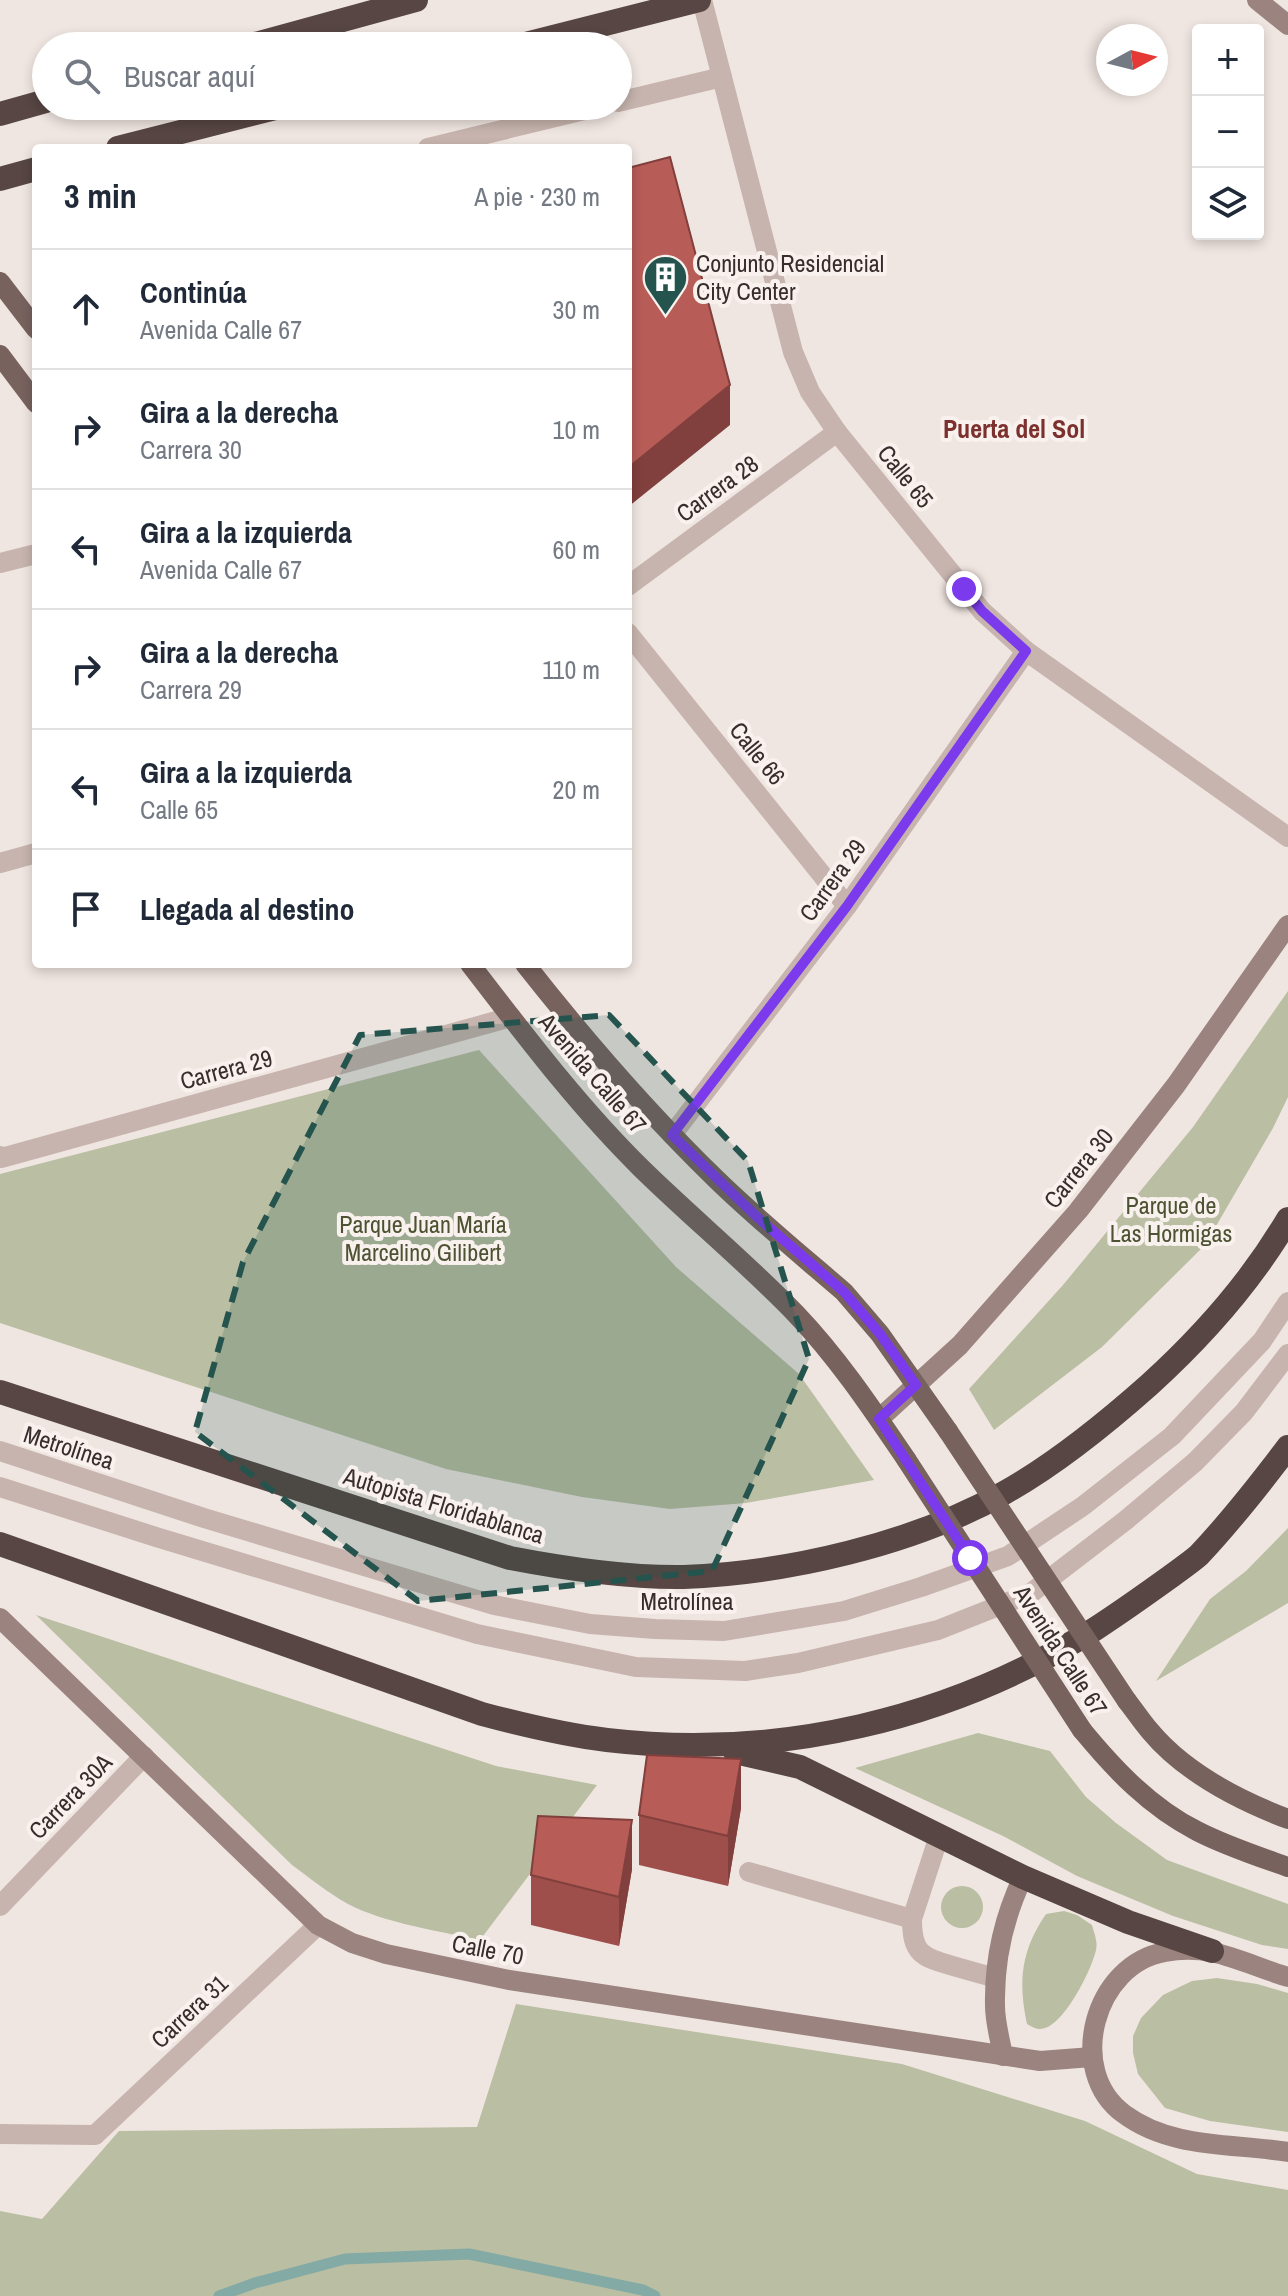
<!DOCTYPE html>
<html lang="es">
<head>
<meta charset="utf-8">
<style>
	:root { --surface:#fff; --page:#f6f6f7; --text:#1f2937; --muted:#747a83; --line:#e0e1e3 }
	body { margin:0; font-family:"Archivo Narrow",sans-serif; background:var(--page); color:var(--text) }
	.controls { position:absolute; right:24px; top:24px; display:grid; overflow:hidden; border-radius:8px; box-shadow:0 4px 12px #0003 }
	.controls button { width:72px; height:72px; display:grid; place-items:center; padding:0; border:0; border-bottom:2px solid var(--line); background:var(--surface); color:var(--text); font:40px sans-serif }
	.compass { position:absolute; left:1096px; top:24px; width:72px; height:72px; border-radius:50%; background:var(--surface); box-shadow:0 4px 12px #0003; rotate:83deg }
	.stop { position:absolute; width:24px; height:24px; margin:-18px; border:6px solid #7c3aed; border-radius:50%; background:#fff }
	.stop.end { background:#7c3aed; border-color:#fff; box-shadow:0 2px 8px #0008 }
	.list { margin:0; padding:0; list-style:none }
	h2 { display:flex; justify-content:space-between; align-items:center; height:104px; margin:0; padding:0 32px; font-size:34px }
	h2 small { font-size:26px; font-weight:400; color:var(--muted) }
	.list li { display:grid; grid-template-columns:52px 1fr auto; gap:24px; align-items:center; box-sizing:border-box; height:120px; padding:0 32px; border-top:2px solid var(--line) }
	.list b { display:block; font-size:30px; white-space:nowrap }
	.list p { margin:0; font-size:26px; white-space:nowrap; color:var(--muted) }
	.list em { font-size:26px; font-style:normal; color:var(--muted) }
	.icon { flex:none; width:44px; height:44px; fill:none; stroke:currentColor; stroke-width:2; stroke-linecap:round; stroke-linejoin:round }
	.map { position:relative; flex:none; width:1288px; height:2296px; overflow:hidden }
	.search { position:absolute; background:var(--surface); box-shadow:0 4px 12px #0003; left:32px; top:32px; width:600px; height:88px; display:flex; align-items:center; gap:20px; box-sizing:border-box; padding:0 28px; border-radius:44px; color:var(--muted); font-size:30px }
	.panel { position:absolute; background:var(--surface); box-shadow:0 4px 12px #0003; left:32px; top:144px; width:600px; height:824px; border-radius:8px }
	.map>svg:first-child { display:block }
	.green { fill:#babea2 }
	.lines { fill:none; stroke-linecap:round; stroke-linejoin:round }
	.stream { stroke:#83aaa4; stroke-width:11 }
	.lane { stroke:#c7b4ae; stroke-width:20 }
	.street { stroke:#c7b4ae; stroke-width:20 }
	.secondary { stroke:#9b847f; stroke-width:20 }
	.primary { stroke:#77625e; stroke-width:20 }
	.highway { stroke:#574643; stroke-width:24 }
	.primary-bridge { stroke:#77625e; stroke-width:20 }
	.wall { fill:#9e4f4b }
	.shaded-wall { fill:#81403d }
	.building { fill:#b85c57; stroke:#81403d; stroke-width:2 }
	.route { stroke:#7c3aed; stroke-width:10 }
	.marked { fill:#25544e; fill-opacity:0.2; stroke:#25544e; stroke-width:6; stroke-dasharray:16 10; stroke-linejoin:round }
	.labels { text-anchor:middle; dominant-baseline:central; stroke-width:8; stroke-linejoin:round; paint-order:stroke }
	.poi-label { font-size:24px; fill:#372d2b; stroke:#f8f1ed; text-anchor:start }
	.street-label { font-size:24px; fill:#372d2b; stroke:#f8f1ed }
	.park-label { font-size:24px; fill:#4d5232; stroke:#f8f1ed }
	.neighbourhood-label { font-size:26px; font-weight:bold; fill:#7c312e; stroke:#f8f1ed }
</style>
</head>
<body>
<div class="map">
<svg width="1288" height="2296" viewBox="0 0 1288 2296">
	<rect width="100%" height="100%" fill="#f0e6e1"/>
	<g class="green">
		<polygon points="1288,991 1288,1097 1273,1128 1205,1245 1102,1347 994,1430 969,1389 1063,1285 1193,1127"/>
		<polygon points="479,1050 676,1267 799,1374 874,1480 746,1503 670,1509 582,1497 446,1469 0,1323 0,1174"/>
		<polygon points="1288,1528 1288,1603 1156,1681 1210,1599 1246,1571"/>
		<path d="M 36,1615 L 496,1766 L 597,1785 L 480,1940 C 439,1931 384,1923 348,1904 C 328,1893 310,1878 292,1865 Z"/>
		<polygon points="978,1733 1050,1751 1086,1797 1116,1823 1167,1860 1288,1904 1288,1949 1262,1945 1173,1916 1077,1876 1003,1836 855,1768"/>
		<circle cx="962" cy="1907" r="21"/>
		<path d="M 1064,1911 L 1077,1915 L 1092,1925 C 1094,1933 1098,1942 1096,1950 C 1092,1969 1062,2031 1039,2029 C 1035,2029 1031,2026 1027,2024 C 1018,1980 1021,1951 1046,1914 Z"/>
		<polygon points="1217,1978 1257,1984 1288,1993 1288,2132 1210,2121 1165,2108 1138,2074 1133,2053 1133,2036 1141,2018 1163,1995 1192,1981"/>
		<polygon points="516,2004 902,2064 1085,2121 1197,2174 1288,2190 1288,2296 0,2296 0,2211 42,2219 119,2131 477,2127"/>
	</g>
	<g class="lines">
		<polyline class="stream" points="219,2296 255,2283 345,2259 469,2254 643,2290 655,2296"/>
		<g class="lane">
			<polyline points="618,102 722,77"/>
			<polyline points="428,148 601,106"/>
			<polyline points="0,1451 204,1518 494,1605 590,1624 655,1629 724,1631 844,1611 921,1587 1008,1556 1083,1506 1172,1436 1262,1341 1288,1302"/>
			<polyline points="0,1487 156,1537 477,1634 636,1667 745,1671 798,1663 938,1630 1031,1593 1126,1520 1195,1462 1244,1412 1288,1354"/>
			<path d="M 939,1836 L 912,1919 C 912,1954 922,1957 953,1966 C 967,1970 981,1974 996,1978"/>
			<polyline points="749,1872 912,1919"/>
			<polyline points="0,2134 95,2135"/>
		</g>
		<g class="street">
			<polyline points="702,0 793,352 810,392 837,432 982,611 1026,651 1288,837"/>
			<polyline points="0,563 36,554"/>
			<polyline points="628,586 837,432"/>
			<polyline points="628,633 847,906"/>
			<polyline points="0,863 36,853"/>
			<polyline points="672,1135 847,906 1026,651"/>
			<polyline points="0,1156 1,1158 511,1017"/>
			<polyline points="0,1906 144,1756"/>
			<polyline points="95,2135 318,1925"/>
		</g>
		<g class="secondary">
			<polyline points="1257,0 1288,25"/>
			<polyline points="879,1419 960,1345 1078,1211 1176,1085 1288,925"/>
			<polyline points="0,1618 318,1925 352,1943 386,1954 509,1980 1040,2061 1092,2057"/>
			<path d="M 1288,1977 C 1244,1964 1213,1943 1165,1952 C 1094,1964 1065,2071 1124,2114 C 1171,2149 1233,2143 1288,2152"/>
			<path d="M 1003,2056 C 1000,2039 995,2022 995,2006 C 994,1961 1004,1917 1023,1877"/>
		</g>
		<g class="primary">
			<polyline points="0,282 36,329"/>
			<polyline points="0,355 36,403"/>
			<path d="M 470,964 C 524,1034 578,1106 641,1168 C 692,1218 747,1263 796,1314 C 838,1358 872,1409 906,1459"/>
			<path d="M 525,964 C 584,1039 647,1112 716,1179 C 756,1218 801,1255 844,1292 L 880,1334 L 948,1431"/>
			<path d="M 1127,1701 C 1135,1711 1142,1722 1150,1731 C 1185,1773 1238,1800 1288,1819"/>
			<path d="M 1082,1730 C 1115,1770 1150,1807 1197,1831 C 1226,1846 1257,1856 1288,1867"/>
		</g>
		<g class="highway">
			<polyline points="248,46 416,0"/>
			<polyline points="518,46 699,0"/>
			<polyline points="0,114 46,101"/>
			<polyline points="118,148 283,106"/>
			<polyline points="0,179 36,169"/>
			<path d="M 0,1392 L 510,1558 C 567,1569 626,1578 684,1577 C 787,1573 914,1544 1004,1493 C 1056,1464 1104,1425 1149,1385 C 1203,1336 1251,1282 1288,1219"/>
			<path d="M 0,1544 L 482,1714 C 523,1725 564,1735 607,1740 C 777,1760 950,1720 1095,1629 C 1121,1612 1145,1595 1170,1577 C 1179,1570 1190,1563 1199,1555 C 1231,1521 1260,1484 1288,1447"/>
			<polyline points="735,1752 800,1767 1023,1877 1128,1922 1212,1951"/>
		</g>
		<g class="primary-bridge">
			<polyline points="948,1431 1127,1701"/>
			<polyline points="906,1459 1082,1730"/>
		</g>
	</g>
	<g class="wall">
		<polygon points="741,1808 728,1886 639,1865 639,1815"/>
		<polygon points="632,1869 619,1946 531,1925 531,1875"/>
	</g>
	<g class="shaded-wall">
		<polygon points="730,385 730,425 628,507 628,468"/>
		<polygon points="741,1759 741,1808 728,1886 728,1836"/>
		<polygon points="632,1820 632,1869 619,1946 619,1897"/>
	</g>
	<g class="building">
		<polygon points="670,157 730,385 628,468 628,168"/>
		<polygon points="647,1755 741,1759 728,1836 639,1815"/>
		<polygon points="538,1816 632,1820 619,1897 531,1875"/>
	</g>
	<g class="lines">
		<polyline class="route" points="964,589 982,611 1026,651 847,906 672,1135 757,1217 844,1292 880,1334 916,1385 879,1419 970,1558"/>
	</g>
	<path class="marked" d="M 609,1015 L 748,1161 L 809,1359 L 712,1571 L 418,1601 L 195,1432 L 243,1262 L 360,1035 Z"/>
	<defs>
		<symbol id="building-pin" viewBox="-11 -11 22 30"><path d="M0 17L-7.5 6A9.5 9.5 0 1 1 7.5 6Z" fill="#25544e" stroke="#f8f1ed"/><path d="M-4-6H4V6H1V3H-1V6H-4ZM-2.5-4.3h1.7v1.8h-1.7ZM.8-4.3h1.7v1.8H.8ZM-2.5-1h1.7V.8h-1.7ZM.8-1h1.7V.8H.8Z" fill="#fff"/></symbol>
	</defs>
	<g fill-rule="evenodd">
		<use href="#building-pin" x="640" y="252" width="51" height="69"/>
	</g>
	<g class="labels">
		<g class="poi-label">
			<text x="696" y="263">Conjunto Residencial<tspan x="696" dy="28">City Center</tspan></text>
		</g>
		<g class="street-label">
			<text transform="translate(906 476) rotate(51)">Calle 65</text>
			<text transform="translate(717 488) rotate(-36)">Carrera 28</text>
			<text transform="translate(758 753) rotate(51)">Calle 66</text>
			<text transform="translate(832 880) rotate(-54)">Carrera 29</text>
			<text transform="translate(226 1069) rotate(-15)">Carrera 29</text>
			<text transform="translate(593 1073) rotate(49)">Avenida Calle 67</text>
			<text transform="translate(1078 1168) rotate(-51)">Carrera 30</text>
			<text transform="translate(69 1447) rotate(18)">Metrolínea</text>
			<text transform="translate(444 1505) rotate(17)">Autopista Floridablanca</text>
			<text x="687" y="1601">Metrolínea</text>
			<text transform="translate(1061 1650) rotate(57)">Avenida Calle 67</text>
			<text transform="translate(70 1796) rotate(-46)">Carrera 30A</text>
			<text transform="translate(488 1949) rotate(11)">Calle 70</text>
			<text transform="translate(189 2011) rotate(-43)">Carrera 31</text>
		</g>
		<g class="park-label">
			<text x="1171" y="1205">Parque de<tspan x="1171" dy="28">Las Hormigas</tspan></text>
			<text x="423" y="1224">Parque Juan María<tspan x="423" dy="28">Marcelino Gilibert</tspan></text>
		</g>
		<g class="neighbourhood-label">
			<text x="1014" y="428">Puerta del Sol</text>
		</g>
	</g>
</svg>
<div class="controls">
<button>+</button>
<button>−</button>
<button><svg class="icon" aria-label="layers" viewBox="0 0 24 24"><path d="M12 4l9 5-9 5-9-5zM3 14l9 5 9-5"/></svg></button>
</div>
<svg class="compass" viewBox="-18 -18 36 36"><path d="M0-13l5 13h-10z" fill="#e53935"/><path d="M0 13l5-13h-10z" fill="#747a83"/></svg>
<div class="stop" style="left:970px;top:1558px"></div>
<div class="stop end" style="left:964px;top:589px"></div>
<div class="search"><svg class="icon" aria-label="search" viewBox="0 0 24 24"><circle cx="10" cy="10" r="6"/><path d="M15 15l6 6"/></svg>Buscar aquí</div>
<section class="panel">
<h2>3 min<small>A pie · 230 m</small></h2>
<ul class="list">
<li><svg class="icon" aria-label="ahead" viewBox="0 0 24 24"><path d="M12 20V5M6 11l6-6 6 6"/></svg><div><b>Continúa</b><p>Avenida Calle 67</p></div><em>30 m</em></li>
<li><svg class="icon" aria-label="right" viewBox="0 0 24 24"><path d="M7 20v-9h11M14 6l5 5-5 5"/></svg><div><b>Gira a la derecha</b><p>Carrera 30</p></div><em>10 m</em></li>
<li><svg class="icon" aria-label="left" viewBox="0 0 24 24"><path d="M17 20v-9H6M10 6l-5 5 5 5"/></svg><div><b>Gira a la izquierda</b><p>Avenida Calle 67</p></div><em>60 m</em></li>
<li><svg class="icon" aria-label="right" viewBox="0 0 24 24"><path d="M7 20v-9h11M14 6l5 5-5 5"/></svg><div><b>Gira a la derecha</b><p>Carrera 29</p></div><em>110 m</em></li>
<li><svg class="icon" aria-label="left" viewBox="0 0 24 24"><path d="M17 20v-9H6M10 6l-5 5 5 5"/></svg><div><b>Gira a la izquierda</b><p>Calle 65</p></div><em>20 m</em></li>
<li><svg class="icon" aria-label="arrive" viewBox="0 0 24 24"><path d="M6 21V4h12l-3 4 3 4H6"/></svg><div><b>Llegada al destino</b></div></li>
</ul>
</section>
</div>
</body>
</html>
